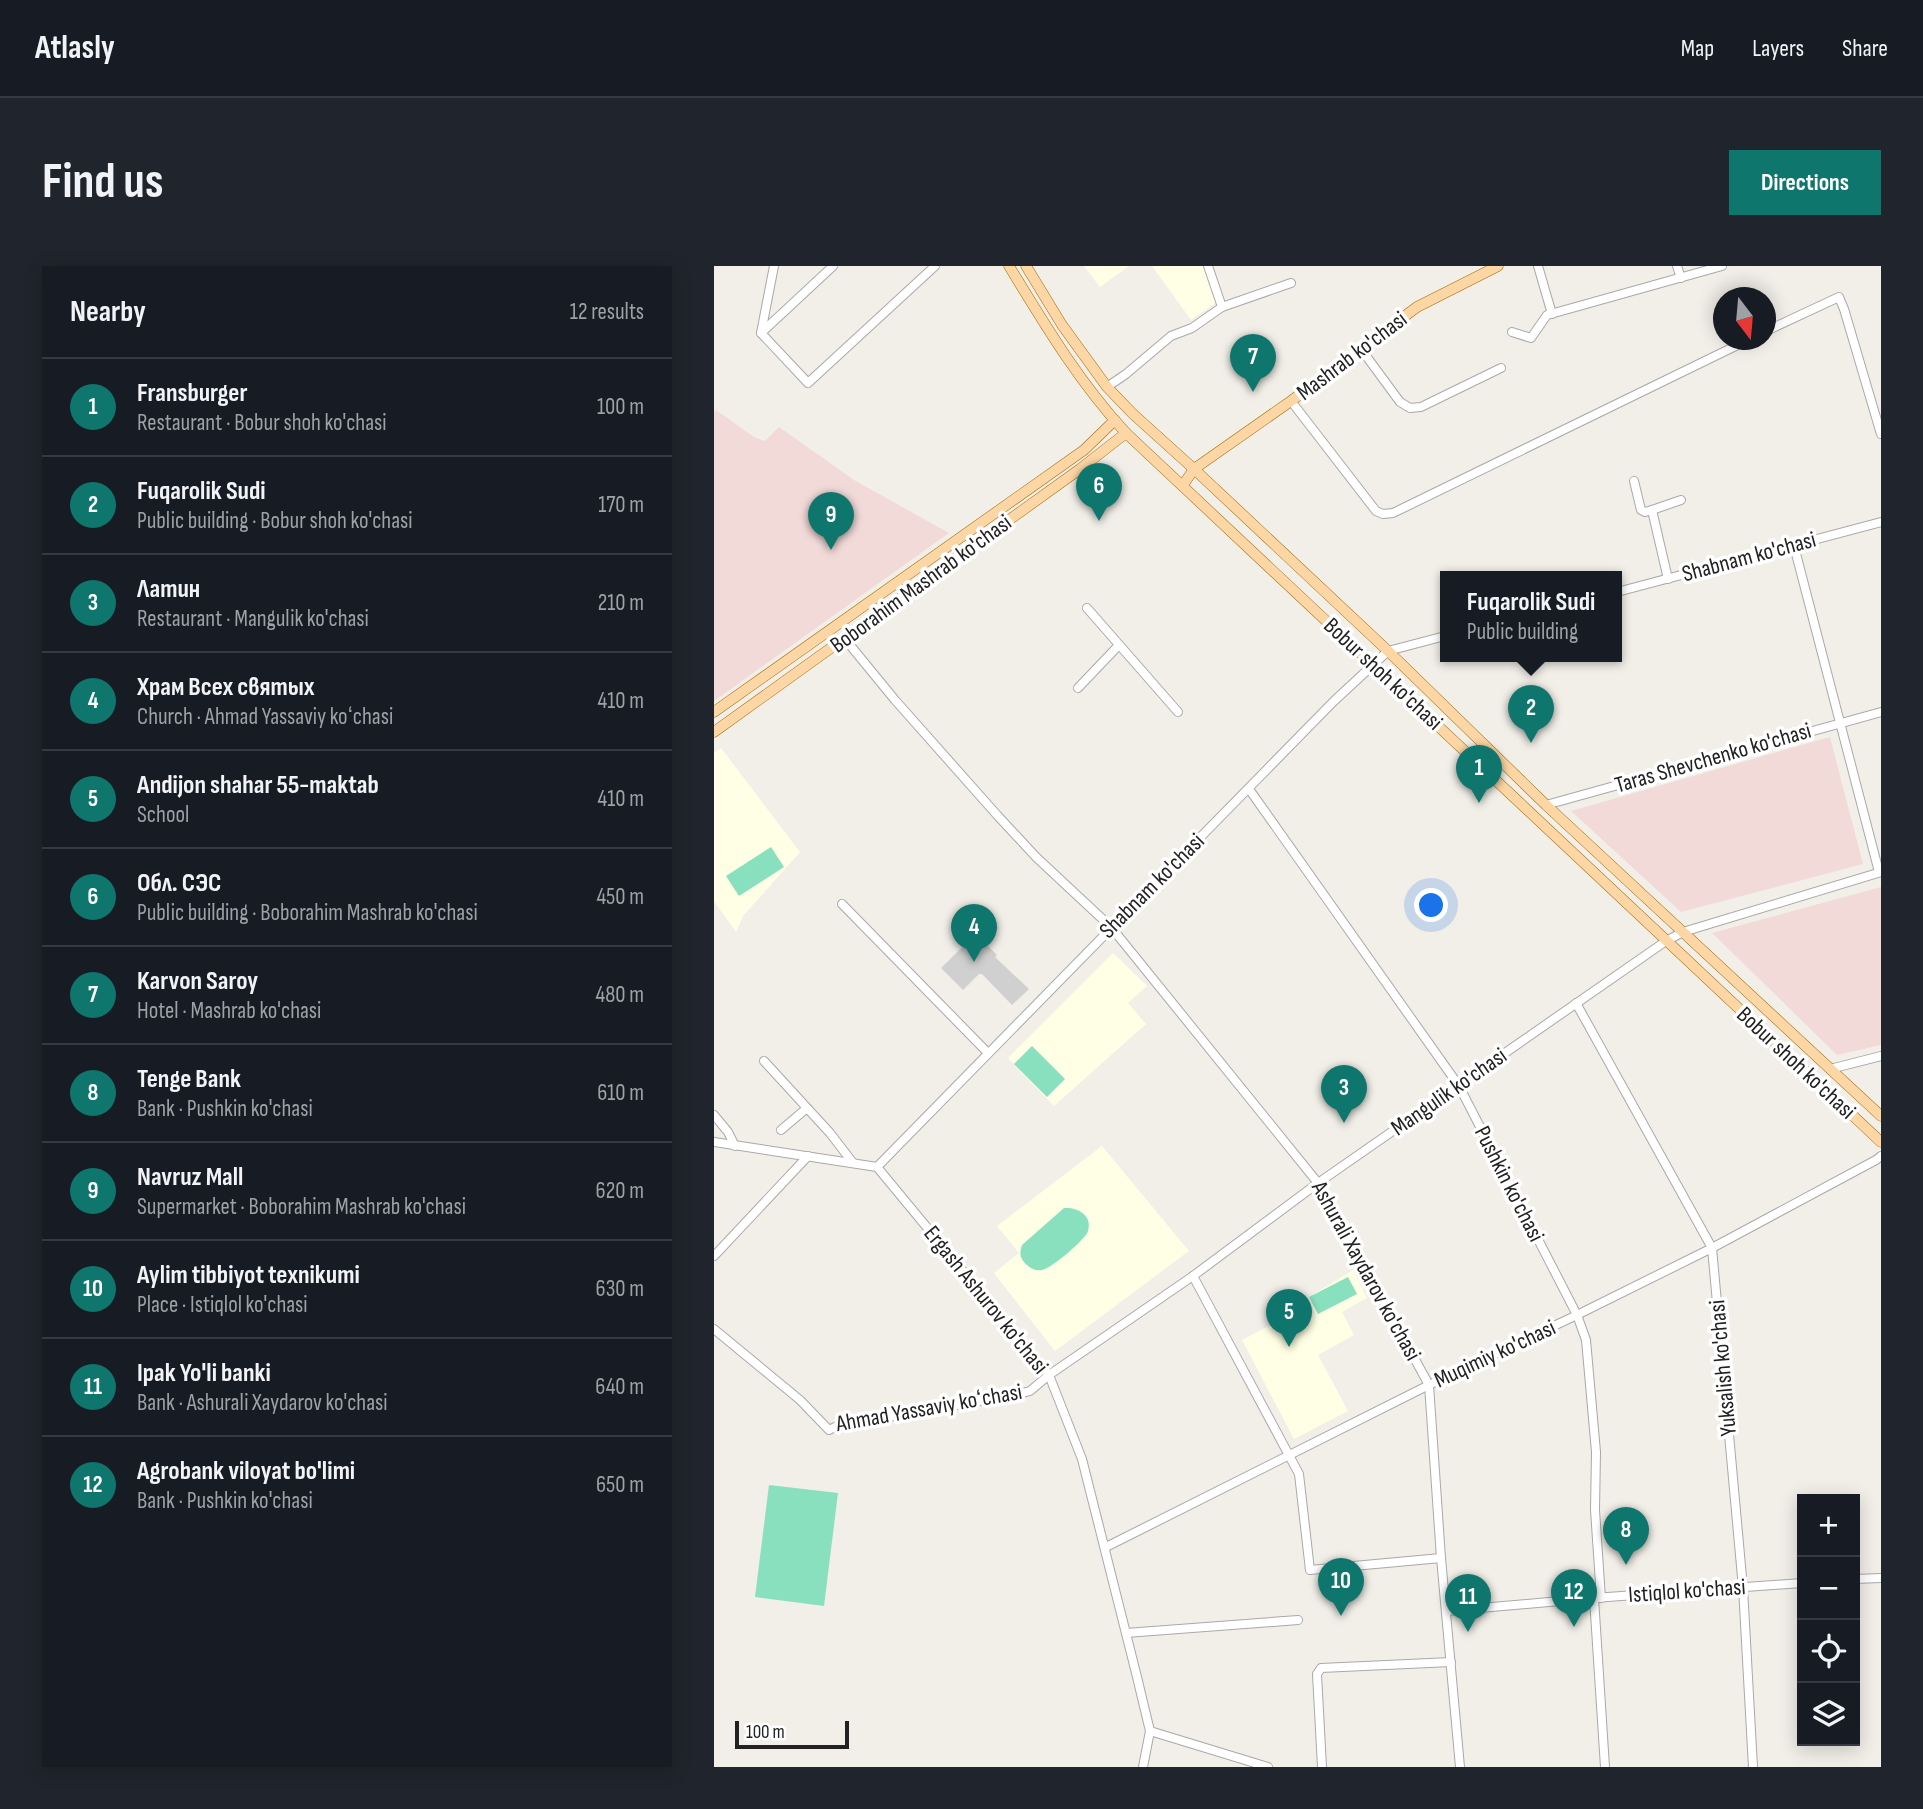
<!DOCTYPE html>
<html lang="en">
<head>
<meta charset="utf-8">
<style>
	:root { --surface:#171b24; --page:#20242c; --text:#f1f3f6; --muted:#9ea1a6; --line:#363941; --accent:#0f766e }
	body { margin:0; font-family:"Sofia Sans Condensed",sans-serif; background:var(--page); color:var(--text) }
	.controls { position:absolute; right:21px; bottom:21px; display:grid; overflow:hidden; border-radius:0px; box-shadow:0 4px 18px #0003 }
	.controls button { width:63px; height:63px; display:grid; place-items:center; padding:0; border:0; border-bottom:2px solid var(--line); background:var(--surface); color:var(--text); font:35px sans-serif }
	.compass { position:absolute; left:999px; top:21px; width:63px; height:63px; border-radius:50%; background:var(--surface); box-shadow:0 4px 18px #0003; rotate:164deg }
	.scale { position:absolute; left:21px; bottom:18px; width:114px; box-sizing:border-box; padding-left:7px; border:4px solid #222; border-top:0; font-size:19px; line-height:24px; white-space:nowrap; color:#222; -webkit-text-stroke:5px #fff; paint-order:stroke }
	.you { position:absolute; left:718px; top:640px; width:24px; height:24px; margin:-18px; border:5px solid #fff; border-radius:50%; background:#1a73e8; box-shadow:0 0 0 10px #1a73e833 }
	.badge { display:grid; place-items:center; width:46px; height:46px; border-radius:50%; background:var(--accent); color:#fff; font-size:23px; font-weight:700 }
	.pin { position:absolute; translate:-50% -58px; filter:drop-shadow(0 2px 4px #0008) }
	.pin::after { content:''; position:absolute; top:37px; width:24px; height:21px; background:inherit; clip-path:polygon(0 0,100% 0,50% 100%) }
	.popup { position:absolute; left:726px; top:305px; width:182px; height:91px; box-sizing:border-box; display:grid; place-content:center; border-radius:0px; background:var(--surface); filter:drop-shadow(0 2px 5px #0005); font-size:23px; white-space:nowrap; color:var(--muted) }
	.popup b { font-size:26px; color:var(--text) }
	.popup::after { content:''; position:absolute; left:50%; top:100%; margin-left:-14px; border:14px solid transparent; border-top-color:var(--surface) }
	.list { margin:0; padding:0; list-style:none }
	h2 { display:flex; justify-content:space-between; align-items:center; height:91px; margin:0; padding:0 28px; font-size:30px }
	h2 small { font-size:23px; font-weight:400; color:var(--muted) }
	.list li { display:grid; grid-template-columns:46px 1fr auto; gap:21px; align-items:center; box-sizing:border-box; height:98px; padding:0 28px; border-top:2px solid var(--line) }
	.list b { display:block; font-size:26px; white-space:nowrap }
	.list p { margin:0; font-size:23px; white-space:nowrap; color:var(--muted) }
	.list em { font-size:23px; font-style:normal; color:var(--muted) }
	.icon { flex:none; width:38px; height:38px; fill:none; stroke:currentColor; stroke-width:2; stroke-linecap:round; stroke-linejoin:round }
	.map { position:relative; flex:none; width:1167px; height:1501px; overflow:hidden; border-radius:0px }
	header { display:flex; align-items:center; gap:42px; box-sizing:border-box; height:98px; padding:0 35px; background:var(--surface); border-bottom:2px solid var(--line) }
	header strong { font-size:33px }
	nav { display:flex; gap:38px; margin-inline-start:auto; font-size:24px }
	.intro { display:flex; align-items:center; justify-content:space-between; box-sizing:border-box; height:168px; padding:0 42px }
	h1 { margin:0; font-size:49px }
	.button { padding:18px 32px; border-radius:0px; background:var(--accent); color:#fff; font-size:24px; font-weight:700 }
	main { display:flex; gap:42px; padding:0 42px }
	aside { flex:1; background:var(--surface); border-radius:0px; box-shadow:0 4px 18px #0003 }
	.map>svg:first-child { display:block }
	.commercial { fill:#f2dad9 }
	.education { fill:#ffffe5 }
	.religious { fill:#d0d0d0 }
	.pitch { fill:#88e0be }
	.lines { fill:none; stroke-linecap:round; stroke-linejoin:round }
	.minor-casing { stroke:#a9a9a9; stroke-width:10 }
	.major-casing { stroke:#a06b00; stroke-width:11 }
	.minor { stroke:#fff; stroke-width:8 }
	.major { stroke:#fcd6a4; stroke-width:10 }
	.labels { text-anchor:middle; dominant-baseline:central; stroke-width:7; stroke-linejoin:round; paint-order:stroke }
	.street-label { font-size:23px; fill:#222; stroke:#fff }
</style>
</head>
<body>
<header>
<strong>Atlasly</strong>
<nav><a>Map</a><a>Layers</a><a>Share</a></nav>
</header>
<div class="intro"><h1>Find us</h1><a class="button">Directions</a></div>
<main>
<aside>
<h2>Nearby<small>12 results</small></h2>
<ul class="list">
<li><span class="badge">1</span><div><b>Fransburger</b><p>Restaurant · Bobur shoh ko'chasi</p></div><em>100 m</em></li>
<li><span class="badge">2</span><div><b>Fuqarolik Sudi</b><p>Public building · Bobur shoh ko'chasi</p></div><em>170 m</em></li>
<li><span class="badge">3</span><div><b>Латин</b><p>Restaurant · Mangulik ko'chasi</p></div><em>210 m</em></li>
<li><span class="badge">4</span><div><b>Храм Всех святых</b><p>Church · Ahmad Yassaviy koʻchasi</p></div><em>410 m</em></li>
<li><span class="badge">5</span><div><b>Andijon shahar 55-maktab</b><p>School</p></div><em>410 m</em></li>
<li><span class="badge">6</span><div><b>Обл. СЭС</b><p>Public building · Boborahim Mashrab ko'chasi</p></div><em>450 m</em></li>
<li><span class="badge">7</span><div><b>Karvon Saroy</b><p>Hotel · Mashrab ko'chasi</p></div><em>480 m</em></li>
<li><span class="badge">8</span><div><b>Tenge Bank</b><p>Bank · Pushkin ko'chasi</p></div><em>610 m</em></li>
<li><span class="badge">9</span><div><b>Navruz Mall</b><p>Supermarket · Boborahim Mashrab ko'chasi</p></div><em>620 m</em></li>
<li><span class="badge">10</span><div><b>Aylim tibbiyot texnikumi</b><p>Place · Istiqlol ko'chasi</p></div><em>630 m</em></li>
<li><span class="badge">11</span><div><b>Ipak Yo'li banki</b><p>Bank · Ashurali Xaydarov ko'chasi</p></div><em>640 m</em></li>
<li><span class="badge">12</span><div><b>Agrobank viloyat bo'limi</b><p>Bank · Pushkin ko'chasi</p></div><em>650 m</em></li>
</ul>
</aside>
<div class="map">
<svg width="1167" height="1501" viewBox="0 0 1167 1501">
	<rect width="100%" height="100%" fill="#f2efe9"/>
	<g class="commercial">
		<polygon points="2,144 40,171 51,175 65,161 140,214 235,267 0,435 0,146"/>
		<polygon points="1116,471 1149,598 967,646 857,545"/>
		<polygon points="1167,621 1167,779 1123,789 998,667"/>
	</g>
	<g class="education">
		<polygon points="370,0 415,0 386,21"/>
		<polygon points="438,0 493,0 503,36 477,54"/>
		<polygon points="7,482 86,586 29,650 22,666 0,635 0,487"/>
		<polygon points="399,687 433,720 414,737 432,758 340,840 294,792"/>
		<polygon points="388,880 475,985 341,1085 280,1007 305,987 283,960"/>
		<polygon points="639,1004 653,1032 628,1046 640,1069 604,1089 634,1145 580,1173 528,1074 564,1055 600,1047 595,1031"/>
	</g>
	<polygon class="religious" points="276,654 284,662 270,676 283,689 281,691 315,723 298,739 268,708 265,708 249,724 227,702"/>
	<g class="pitch">
		<polygon points="57,581 70,601 25,630 12,610"/>
		<polygon points="318,780 351,813 333,831 300,798"/>
		<path d="M 350,942 C 363,941 379,949 374,965 C 372,973 337,1003 328,1004 C 322,1005 317,1003 313,999 C 306,993 305,987 308,979 Z"/>
		<polygon points="634,1011 643,1028 604,1048 595,1031"/>
		<polygon points="55,1219 124,1227 110,1340 41,1331"/>
	</g>
	<g class="lines">
		<defs>
			<g id="minor">
				<polyline points="60,0 47,67 94,117 221,0"/>
				<polyline points="824,0 838,48"/>
				<polyline points="963,0 967,12"/>
				<polyline points="508,41 577,17"/>
				<polyline points="1052,65 1125,31 1130,43 1167,168"/>
				<polyline points="798,66 817,72 833,49 1008,0"/>
				<polyline points="47,67 119,0"/>
				<polyline points="647,83 686,136 696,142 707,141 787,102"/>
				<polyline points="393,121 412,108 457,70 478,62 508,41 494,0"/>
				<polyline points="577,135 662,245 669,248 679,247 1034,74"/>
				<polyline points="920,215 927,244 931,246 938,244 954,313"/>
				<polyline points="938,244 967,234"/>
				<polyline points="1080,280 1165,606"/>
				<polyline points="903,326 1167,256"/>
				<polyline points="373,342 464,446"/>
				<polyline points="131,373 181,434 283,549 322,591 397,661 604,917 715,1119 727,1292 746,1501"/>
				<polyline points="364,422 405,379"/>
				<polyline points="535,523 745,820 863,1049 872,1074 882,1186 881,1244 887,1332"/>
				<polyline points="832,539 1167,446"/>
				<polyline points="128,638 274,787"/>
				<polyline points="862,737 998,982 1029,1322 1039,1501"/>
				<polyline points="50,795 116,867 139,897"/>
				<polyline points="1116,803 1167,790"/>
				<polyline points="0,849 14,866 21,880"/>
				<polyline points="67,864 93,842"/>
				<polyline points="0,876 163,901 335,1109 368,1193 423,1411 436,1465 429,1501"/>
				<polyline points="163,901 620,435 674,385 731,370"/>
				<polyline points="0,990 94,890"/>
				<polyline points="479,1010 585,1208 596,1304 727,1292"/>
				<polyline points="0,1063 86,1134 115,1164 123,1160 301,1129 316,1125 335,1109 479,1010 604,917 952,675 969,666 1167,606"/>
				<polyline points="392,1281 715,1119 863,1049 998,982 1162,894 1167,890"/>
				<polyline points="1141,1313 1167,1312"/>
				<polyline points="880,1332 891,1501"/>
				<polyline points="732,1345 880,1332 1088,1317"/>
				<polyline points="412,1367 584,1354"/>
				<polyline points="436,1465 554,1501"/>
				<polyline points="608,1501 603,1408 607,1402 737,1396"/>
			</g>
			<g id="major">
				<path d="M 295,0 C 331,59 365,116 412,167 L 1167,876"/>
				<polyline points="312,0 348,59 393,121 419,148 480,203 674,385 832,539 1167,850"/>
				<polyline points="469,219 480,203 577,135 703,41 784,0"/>
				<polyline points="0,446 370,184 401,154"/>
				<polyline points="0,466 366,203 412,167"/>
			</g>
		</defs>
		<use href="#minor" class="minor-casing"/>
		<use href="#major" class="major-casing"/>
		<use href="#minor" class="minor"/>
		<use href="#major" class="major"/>
	</g>
	<g class="labels">
		<g class="street-label">
			<text transform="translate(638 90) rotate(-37)">Mashrab ko'chasi</text>
			<text transform="translate(1035 291) rotate(-15)">Shabnam ko'chasi</text>
			<text transform="translate(207 318) rotate(-36)">Boborahim Mashrab ko'chasi</text>
			<text transform="translate(669 408) rotate(43)">Bobur shoh ko'chasi</text>
			<text transform="translate(999 492) rotate(-16)">Taras Shevchenko ko'chasi</text>
			<text transform="translate(438 620) rotate(-45)">Shabnam ko'chasi</text>
			<text transform="translate(1082 797) rotate(43)">Bobur shoh ko'chasi</text>
			<text transform="translate(735 826) rotate(-35)">Mangulik ko'chasi</text>
			<text transform="translate(795 918) rotate(63)">Pushkin ko'chasi</text>
			<text transform="translate(652 1005) rotate(61)">Ashurali Xaydarov ko'chasi</text>
			<text transform="translate(272 1034) rotate(51)">Ergash Ashurov ko'chasi</text>
			<text transform="translate(781 1088) rotate(-25)">Muqimiy ko'chasi</text>
			<text transform="translate(1009 1102) rotate(-95)">Yuksalish ko'chasi</text>
			<text transform="translate(215 1142) rotate(-10)">Ahmad Yassaviy koʻchasi</text>
			<text transform="translate(973 1325) rotate(-4)">Istiqlol ko'chasi</text>
		</g>
	</g>
</svg>
<div class="controls">
<button>+</button>
<button>−</button>
<button><svg class="icon" aria-label="locate" viewBox="0 0 24 24"><circle cx="12" cy="12" r="6"/><path d="M12 2v4M12 18v4M2 12h4M18 12h4"/></svg></button>
<button><svg class="icon" aria-label="layers" viewBox="0 0 24 24"><path d="M12 4l9 5-9 5-9-5zM3 14l9 5 9-5"/></svg></button>
</div>
<svg class="compass" viewBox="-18 -18 36 36"><path d="M0-13l5 13h-10z" fill="#e53935"/><path d="M0 13l5-13h-10z" fill="#9ea1a6"/></svg>
<div class="scale">100 m</div>
<div class="you"></div>
<div class="pin badge" style="left:765px;top:537px">1</div>
<div class="pin badge" style="left:817px;top:477px">2</div>
<div class="popup"><b>Fuqarolik Sudi</b>Public building</div>
<div class="pin badge" style="left:630px;top:857px">3</div>
<div class="pin badge" style="left:260px;top:696px">4</div>
<div class="pin badge" style="left:575px;top:1081px">5</div>
<div class="pin badge" style="left:385px;top:255px">6</div>
<div class="pin badge" style="left:539px;top:126px">7</div>
<div class="pin badge" style="left:912px;top:1299px">8</div>
<div class="pin badge" style="left:117px;top:284px">9</div>
<div class="pin badge" style="left:627px;top:1350px">10</div>
<div class="pin badge" style="left:754px;top:1366px">11</div>
<div class="pin badge" style="left:860px;top:1361px">12</div>
</div>
</main>
</body>
</html>
